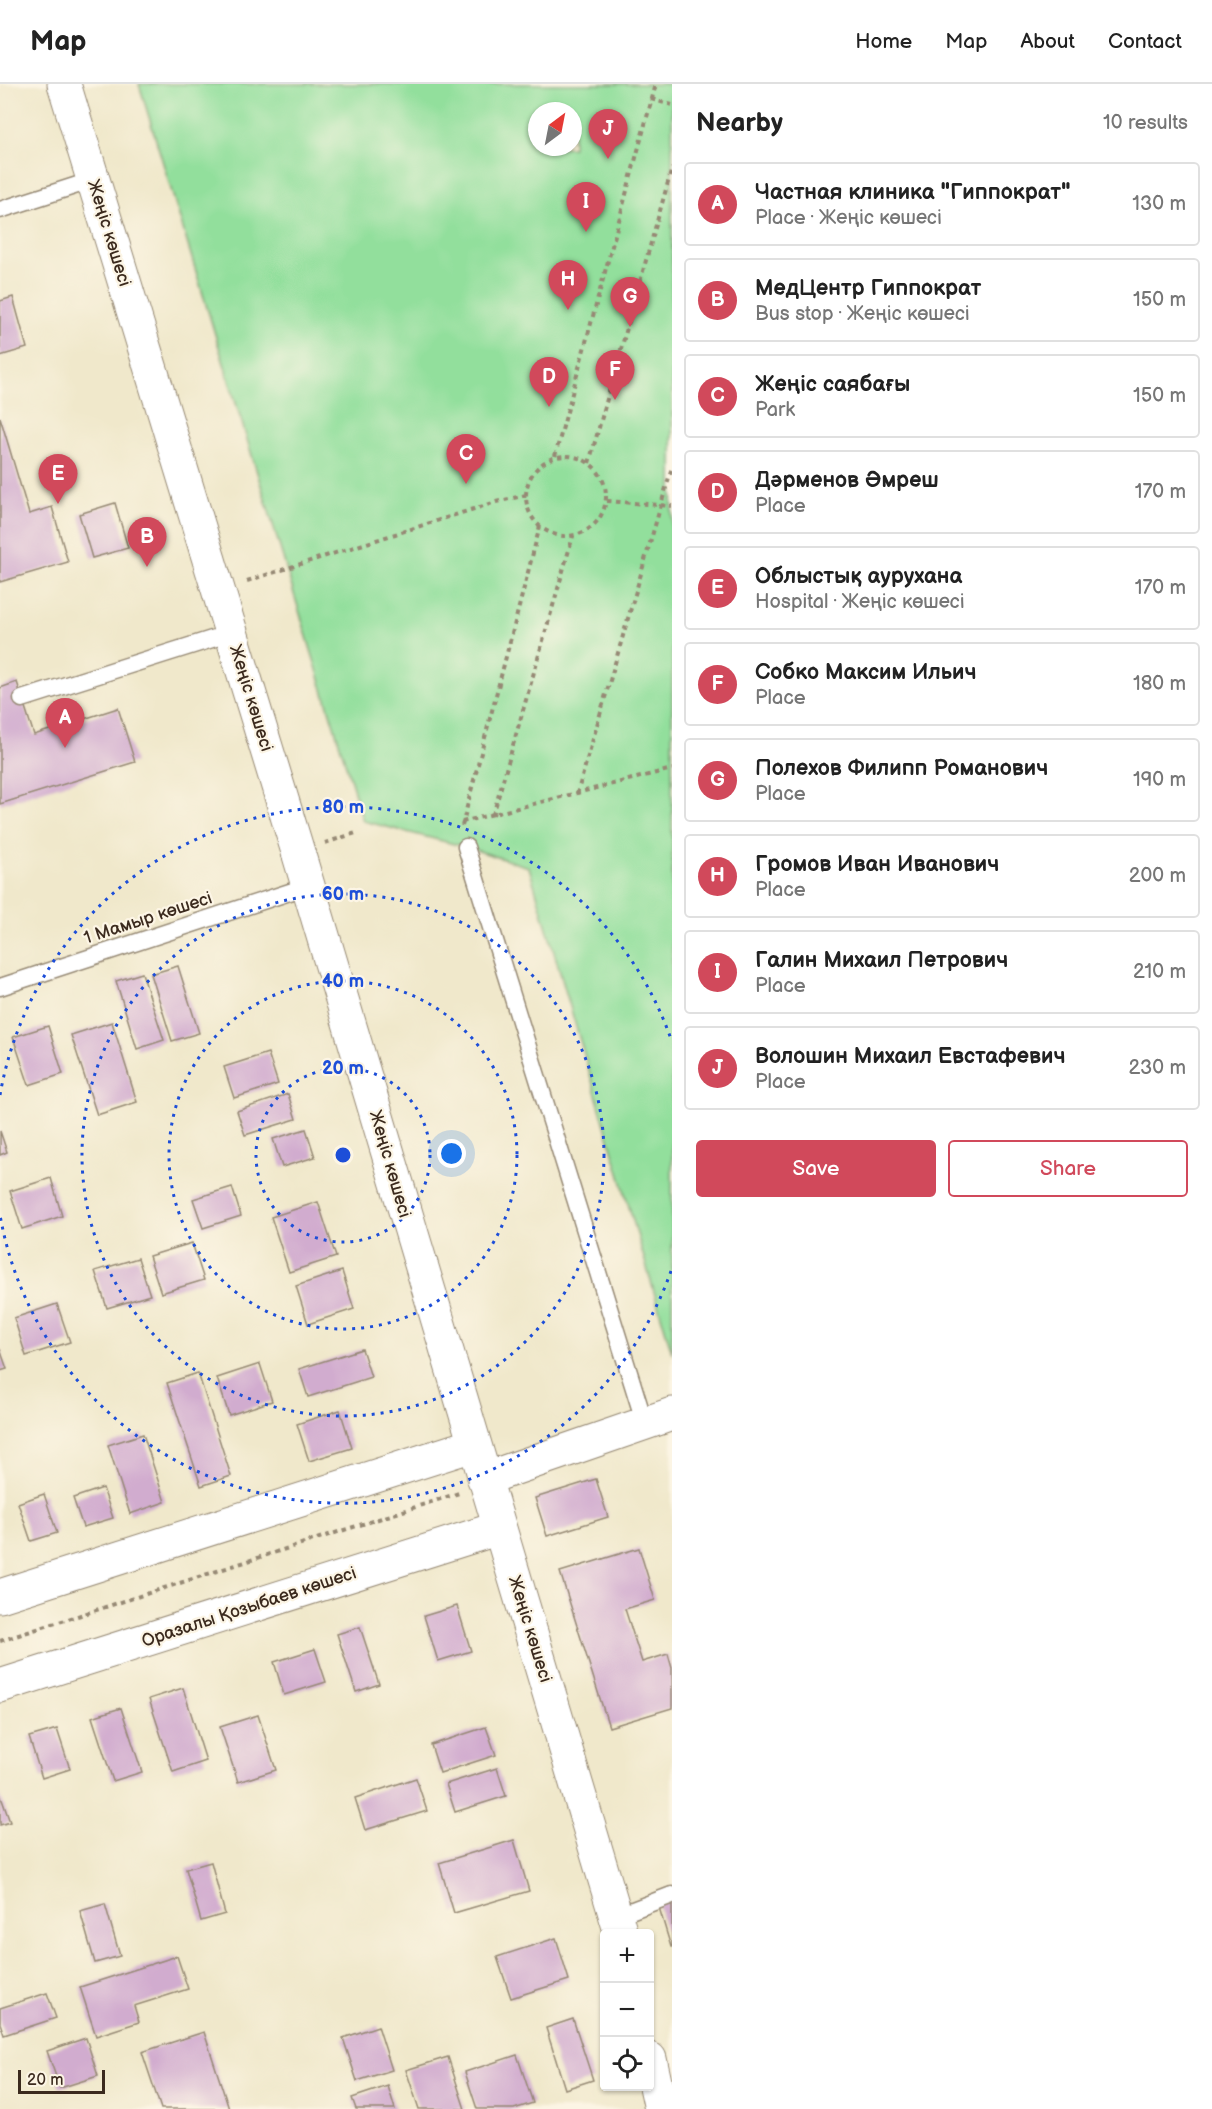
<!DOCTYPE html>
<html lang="en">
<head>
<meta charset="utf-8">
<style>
	:root { --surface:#fff; --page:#f2f2f2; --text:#222; --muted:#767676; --line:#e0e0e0; --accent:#d1495b }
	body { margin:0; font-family:"Balsamiq Sans",sans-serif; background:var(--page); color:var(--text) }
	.controls { position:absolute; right:18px; bottom:18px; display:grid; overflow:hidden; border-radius:6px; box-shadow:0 2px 4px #0004 }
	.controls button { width:54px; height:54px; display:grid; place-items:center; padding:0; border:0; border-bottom:2px solid var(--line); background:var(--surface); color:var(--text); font:30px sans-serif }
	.compass { position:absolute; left:528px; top:18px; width:54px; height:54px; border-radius:50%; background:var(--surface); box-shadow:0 2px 4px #0004; rotate:32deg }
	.scale { position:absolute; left:18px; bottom:15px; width:87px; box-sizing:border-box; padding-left:6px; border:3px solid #3b2a1e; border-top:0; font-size:16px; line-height:21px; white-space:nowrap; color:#3b2a1e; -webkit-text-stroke:4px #fcf5e5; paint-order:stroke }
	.you { position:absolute; left:452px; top:1070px; width:21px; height:21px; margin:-15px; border:4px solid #fff; border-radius:50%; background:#1a73e8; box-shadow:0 0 0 9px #1a73e833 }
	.badge { display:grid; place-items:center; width:39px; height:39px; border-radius:50%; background:var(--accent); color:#fff; font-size:20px; font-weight:700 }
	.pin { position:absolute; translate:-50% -50px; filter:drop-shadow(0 2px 3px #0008) }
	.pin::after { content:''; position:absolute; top:32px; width:21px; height:18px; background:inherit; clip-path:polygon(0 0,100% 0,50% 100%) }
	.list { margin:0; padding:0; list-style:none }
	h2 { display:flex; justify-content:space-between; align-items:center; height:78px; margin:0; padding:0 24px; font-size:26px }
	h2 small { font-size:20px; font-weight:400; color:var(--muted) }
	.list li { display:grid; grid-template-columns:39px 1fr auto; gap:18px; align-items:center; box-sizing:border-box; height:84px; margin:0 12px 12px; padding:0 12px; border:2px solid var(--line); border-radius:6px }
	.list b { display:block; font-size:22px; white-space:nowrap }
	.list p { margin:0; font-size:20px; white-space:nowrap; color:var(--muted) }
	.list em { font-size:20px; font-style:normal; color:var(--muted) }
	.actions { display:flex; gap:12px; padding:18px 24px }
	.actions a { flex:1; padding:14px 0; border:2px solid var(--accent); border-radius:6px; text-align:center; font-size:21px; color:var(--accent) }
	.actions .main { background:var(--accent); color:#fff }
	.icon { flex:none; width:33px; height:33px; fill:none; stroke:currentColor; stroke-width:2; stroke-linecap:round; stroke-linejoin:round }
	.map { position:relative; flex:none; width:672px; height:2025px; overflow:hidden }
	header { display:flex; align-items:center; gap:36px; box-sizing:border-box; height:84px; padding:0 30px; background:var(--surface); border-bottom:2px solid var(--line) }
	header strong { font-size:28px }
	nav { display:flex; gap:33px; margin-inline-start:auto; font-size:21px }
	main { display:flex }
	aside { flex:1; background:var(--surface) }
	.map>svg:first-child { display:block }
	.green { fill:#92df9c; stroke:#66845d; stroke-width:1.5; fill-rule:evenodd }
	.building { fill:#d1accf }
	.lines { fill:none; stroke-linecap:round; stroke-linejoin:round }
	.service-casing { stroke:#968974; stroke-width:19 }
	.tertiary-casing { stroke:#968974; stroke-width:35 }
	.path { stroke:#968974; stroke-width:4; stroke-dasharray:4.5 4.5; stroke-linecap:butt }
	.service { stroke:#fff; stroke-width:16 }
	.tertiary { stroke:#fff; stroke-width:33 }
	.ring { fill:none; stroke:#1d4ed8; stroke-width:3; stroke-dasharray:3 6 }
	.labels { text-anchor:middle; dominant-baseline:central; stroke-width:4.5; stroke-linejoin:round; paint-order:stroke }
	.street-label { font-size:18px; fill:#3b2a1e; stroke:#fcf5e5 }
	.centre { fill:#1d4ed8; stroke:#fcf5e5; stroke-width:3 }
	.ring-label { font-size:18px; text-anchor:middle; font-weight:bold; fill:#1d4ed8; stroke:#fcf5e5; stroke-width:4.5; stroke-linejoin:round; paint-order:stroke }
</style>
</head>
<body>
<header>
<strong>Map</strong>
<nav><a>Home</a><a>Map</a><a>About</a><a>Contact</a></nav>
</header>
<main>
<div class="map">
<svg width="672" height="2025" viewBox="0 0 672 2025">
	<rect width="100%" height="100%" fill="#fcf5e5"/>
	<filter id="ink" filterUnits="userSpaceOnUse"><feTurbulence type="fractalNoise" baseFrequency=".0167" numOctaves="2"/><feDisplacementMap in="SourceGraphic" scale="12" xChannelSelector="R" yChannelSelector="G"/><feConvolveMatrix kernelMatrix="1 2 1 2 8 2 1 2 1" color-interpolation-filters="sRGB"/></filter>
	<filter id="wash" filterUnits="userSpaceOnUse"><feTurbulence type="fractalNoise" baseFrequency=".008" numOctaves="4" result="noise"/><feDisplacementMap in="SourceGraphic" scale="24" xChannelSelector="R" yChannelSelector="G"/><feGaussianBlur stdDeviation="1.35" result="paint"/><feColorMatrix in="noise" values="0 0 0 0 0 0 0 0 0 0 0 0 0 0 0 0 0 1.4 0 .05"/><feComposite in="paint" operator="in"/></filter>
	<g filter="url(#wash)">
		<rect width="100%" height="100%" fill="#f0e8cb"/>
		<path class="green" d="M 139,0 L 672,0 L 672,1269 L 529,783 L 466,763 L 363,737 ZM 537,27 L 573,27 L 573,63 L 537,63 Z"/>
		<g id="blocks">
			<g class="building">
				<polygon points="13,213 27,264 0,272 0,217"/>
				<polygon points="0,333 29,430 52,423 68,478 0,498"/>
				<polygon points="115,419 128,464 92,474 79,430"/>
				<polygon points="17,598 34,651 118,624 135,678 0,720 0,604"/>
				<polygon points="178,882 199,949 172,957 151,890"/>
				<polygon points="142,889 164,956 137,965 116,897"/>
				<polygon points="112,938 137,1018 97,1031 71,951"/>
				<polygon points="48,942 63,990 29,1001 13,953"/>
				<polygon points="268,969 278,1000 234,1014 224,983"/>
				<polygon points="288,1010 296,1035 245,1051 237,1027"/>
				<polygon points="306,1045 315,1073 282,1083 273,1055"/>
				<polygon points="0,1047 7,1068 0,1071"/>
				<polygon points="51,1094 62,1132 22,1145 10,1107"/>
				<polygon points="232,1103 241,1132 203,1144 193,1115"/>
				<polygon points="318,1118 336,1173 289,1188 271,1133"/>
				<polygon points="192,1159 204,1196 161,1209 149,1172"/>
				<polygon points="138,1174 150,1211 107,1224 95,1187"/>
				<polygon points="342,1187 354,1225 308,1240 296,1202"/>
				<polygon points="57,1220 70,1258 26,1272 14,1234"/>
				<polygon points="0,1265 7,1285 0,1287"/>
				<polygon points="362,1265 371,1293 308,1313 299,1285"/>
				<polygon points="260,1280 272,1317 229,1331 217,1294"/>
				<polygon points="198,1289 231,1392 201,1402 167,1299"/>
				<polygon points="340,1326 352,1364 309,1377 297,1340"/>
				<polygon points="143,1350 165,1418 130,1430 108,1361"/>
				<polygon points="596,1395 608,1433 547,1452 535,1414"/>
				<polygon points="103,1404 113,1434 83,1443 73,1414"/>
				<polygon points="44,1410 57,1449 31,1457 18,1419"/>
				<polygon points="639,1464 655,1516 625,1525 642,1578 668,1570 672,1584 672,1624 609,1643 560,1488"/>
				<polygon points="457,1522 471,1567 438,1577 424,1532"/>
				<polygon points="360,1543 379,1600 356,1608 337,1550"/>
				<polygon points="315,1565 326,1598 284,1611 274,1578"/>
				<polygon points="183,1604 206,1677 173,1688 149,1615"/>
				<polygon points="121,1624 142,1688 113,1697 92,1633"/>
				<polygon points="258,1631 276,1686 238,1698 220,1643"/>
				<polygon points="486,1643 496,1671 440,1689 431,1661"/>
				<polygon points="57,1645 70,1685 42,1694 29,1653"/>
				<polygon points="497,1684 506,1712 455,1728 446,1700"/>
				<polygon points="416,1694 427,1727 365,1746 355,1714"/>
				<polygon points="0,1710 10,1738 0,1741"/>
				<polygon points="514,1756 529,1807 454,1829 439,1779"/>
				<polygon points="211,1778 225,1830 201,1837 186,1785"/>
				<polygon points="672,1816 672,1863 671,1863 658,1820"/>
				<polygon points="105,1820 120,1872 95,1879 80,1827"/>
				<polygon points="556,1854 569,1896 511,1914 497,1873"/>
				<polygon points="177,1872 188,1905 134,1922 139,1938 96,1952 80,1903"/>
				<polygon points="47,1909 56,1934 4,1951 0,1939 0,1924"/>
				<polygon points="573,1935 593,1996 565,2005 546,1944"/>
				<polygon points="378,1942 392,1986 357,1997 343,1954"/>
				<polygon points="204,1948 229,2025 161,2025 142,1968"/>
				<polygon points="86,1954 98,1992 60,2004 47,1967"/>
				<polygon points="517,1971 533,2019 514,2025 477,2025 465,1988"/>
				<polygon points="448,1973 465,2025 419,2025 406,1986"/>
				<polygon points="388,2002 395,2025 356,2025 352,2014"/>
			</g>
		</g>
	</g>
	<g filter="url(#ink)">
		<use href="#blocks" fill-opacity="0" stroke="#968974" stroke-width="1.5"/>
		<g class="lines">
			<defs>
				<g id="service">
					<polyline points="0,126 93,96"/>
					<polyline points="22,615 231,549"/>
					<polyline points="466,763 645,1340"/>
					<polyline points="0,903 308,802"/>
					<polyline points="617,1832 672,1811"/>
				</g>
				<g id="tertiary">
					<polyline points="64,0 298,768 621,1850"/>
					<polyline points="484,1395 672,1330"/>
					<polyline points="0,1512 473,1361"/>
					<polyline points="0,1602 499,1444"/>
					<polyline points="650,1975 661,2025"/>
				</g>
			</defs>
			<use href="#service" class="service-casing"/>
			<use href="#tertiary" class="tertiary-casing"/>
			<g class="path">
				<polyline points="651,15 672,21"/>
				<circle cx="566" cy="412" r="40"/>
				<polyline points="555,372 656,0"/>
				<polyline points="589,379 672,84"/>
				<polyline points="607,417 672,422"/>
				<polyline points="247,497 496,418 526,411"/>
				<polyline points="577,710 672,383"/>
				<polyline points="493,731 573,452"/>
				<polyline points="462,738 672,685"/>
				<polyline points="462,742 540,442"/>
				<polyline points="325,759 359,748"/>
				<polyline points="0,1557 459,1409"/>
			</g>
			<use href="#service" class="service"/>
			<use href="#tertiary" class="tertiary"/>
		</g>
	</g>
	<g class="ring">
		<circle cx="343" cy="1071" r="87"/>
		<circle cx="343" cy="1071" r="174"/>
		<circle cx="343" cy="1071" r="261"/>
		<path d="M671 1187A348 348 0 0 1 0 1131M0 1011A348 348 0 0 1 671 955"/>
	</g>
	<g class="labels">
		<g class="street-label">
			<text transform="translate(109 149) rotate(73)">Жеңіс көшесі</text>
			<text transform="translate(251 614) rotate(73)">Жеңіс көшесі</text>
			<text transform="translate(148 834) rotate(-18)">1 Мамыр көшесі</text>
			<text transform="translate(390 1080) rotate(74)">Жеңіс көшесі</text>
			<text transform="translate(249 1523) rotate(-18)">Оразалы Қозыбаев көшесі</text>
			<text transform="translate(530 1545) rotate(73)">Жеңіс көшесі</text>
		</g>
	</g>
	<circle cx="343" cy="1071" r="9" class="centre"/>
	<g class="ring-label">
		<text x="343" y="729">80 m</text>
		<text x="343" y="816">60 m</text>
		<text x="343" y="903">40 m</text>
		<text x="343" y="990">20 m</text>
	</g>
</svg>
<div class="controls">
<button>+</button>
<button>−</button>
<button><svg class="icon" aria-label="locate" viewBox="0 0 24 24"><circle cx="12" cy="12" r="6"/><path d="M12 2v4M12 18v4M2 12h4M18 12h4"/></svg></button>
</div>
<svg class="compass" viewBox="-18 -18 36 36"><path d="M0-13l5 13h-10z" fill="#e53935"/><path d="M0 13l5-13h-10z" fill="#767676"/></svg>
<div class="scale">20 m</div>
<div class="you"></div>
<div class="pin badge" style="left:65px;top:664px">A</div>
<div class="pin badge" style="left:147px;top:483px">B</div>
<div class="pin badge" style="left:466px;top:400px">C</div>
<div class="pin badge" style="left:549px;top:323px">D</div>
<div class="pin badge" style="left:58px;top:420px">E</div>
<div class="pin badge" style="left:615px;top:316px">F</div>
<div class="pin badge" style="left:630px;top:243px">G</div>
<div class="pin badge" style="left:568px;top:226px">H</div>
<div class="pin badge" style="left:586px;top:148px">I</div>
<div class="pin badge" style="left:608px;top:75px">J</div>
</div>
<aside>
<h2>Nearby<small>10 results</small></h2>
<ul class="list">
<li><span class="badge">A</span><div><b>Частная клиника &quot;Гиппократ&quot;</b><p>Place · Жеңіс көшесі</p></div><em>130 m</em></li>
<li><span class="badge">B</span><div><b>МедЦентр Гиппократ</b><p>Bus stop · Жеңіс көшесі</p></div><em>150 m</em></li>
<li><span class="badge">C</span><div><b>Жеңіс саябағы</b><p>Park</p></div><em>150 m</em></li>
<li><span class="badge">D</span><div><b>Дәрменов Әмреш</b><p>Place</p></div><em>170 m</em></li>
<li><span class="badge">E</span><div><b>Облыстық аурухана</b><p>Hospital · Жеңіс көшесі</p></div><em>170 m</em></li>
<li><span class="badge">F</span><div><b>Собко Максим Ильич</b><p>Place</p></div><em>180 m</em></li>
<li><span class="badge">G</span><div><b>Полехов Филипп Романович</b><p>Place</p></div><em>190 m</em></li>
<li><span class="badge">H</span><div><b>Громов Иван Иванович</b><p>Place</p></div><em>200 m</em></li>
<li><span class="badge">I</span><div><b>Галин Михаил Петрович</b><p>Place</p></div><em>210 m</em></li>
<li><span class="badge">J</span><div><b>Волошин Михаил Евстафевич</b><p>Place</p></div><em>230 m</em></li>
</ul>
<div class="actions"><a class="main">Save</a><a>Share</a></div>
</aside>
</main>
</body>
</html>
